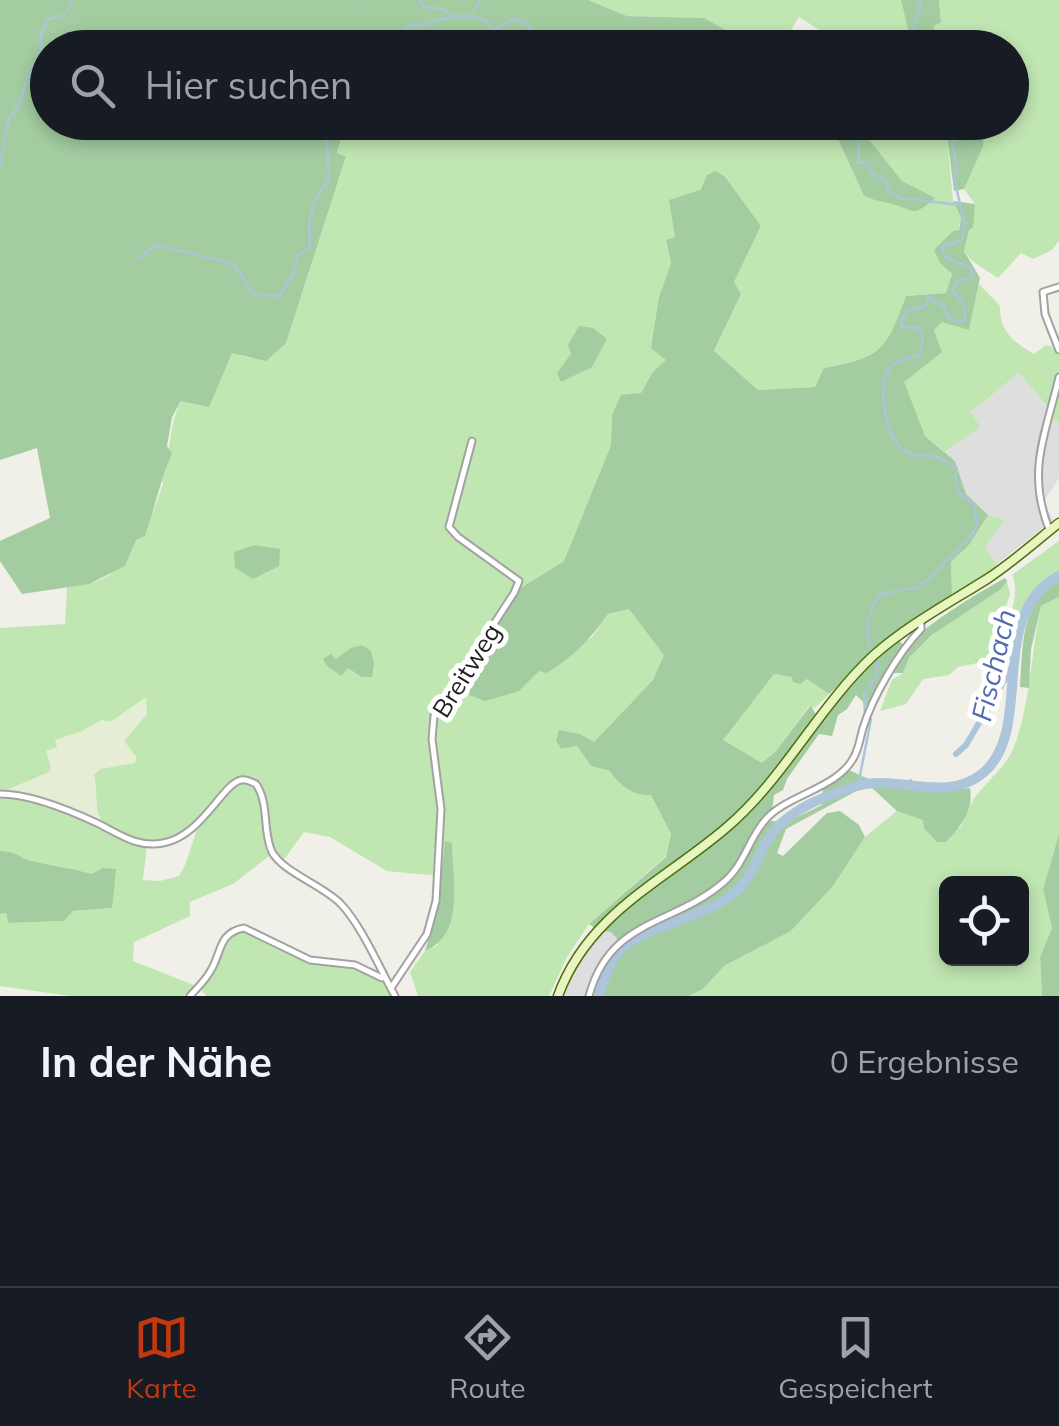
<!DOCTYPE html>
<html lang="de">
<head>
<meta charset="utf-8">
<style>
	:root { --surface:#171b24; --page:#242831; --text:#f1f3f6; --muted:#9ea1a6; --line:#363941; --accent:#c23810 }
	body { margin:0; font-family:Mulish,sans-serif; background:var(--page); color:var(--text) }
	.controls { position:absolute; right:30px; bottom:30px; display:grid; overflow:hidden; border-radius:15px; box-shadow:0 5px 15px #0003 }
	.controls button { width:90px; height:90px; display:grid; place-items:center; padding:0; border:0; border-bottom:2px solid var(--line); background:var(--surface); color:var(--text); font:50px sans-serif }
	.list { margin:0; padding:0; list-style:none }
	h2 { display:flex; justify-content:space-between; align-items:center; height:130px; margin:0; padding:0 40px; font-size:42px }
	h2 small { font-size:32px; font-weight:400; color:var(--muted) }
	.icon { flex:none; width:55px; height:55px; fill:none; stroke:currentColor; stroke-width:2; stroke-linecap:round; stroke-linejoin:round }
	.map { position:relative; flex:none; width:1059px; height:996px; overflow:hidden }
	.search { position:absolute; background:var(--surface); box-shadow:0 5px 15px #0003; left:30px; right:30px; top:30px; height:110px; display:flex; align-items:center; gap:25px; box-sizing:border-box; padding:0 35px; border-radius:55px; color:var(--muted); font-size:38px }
	.sheet { height:290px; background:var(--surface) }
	nav { display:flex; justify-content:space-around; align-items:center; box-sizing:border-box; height:140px; border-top:2px solid var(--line); background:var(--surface); font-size:28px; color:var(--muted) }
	nav a { display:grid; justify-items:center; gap:5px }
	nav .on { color:var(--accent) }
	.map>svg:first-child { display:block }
	.residential { fill:#dfdede }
	.farmland { fill:#e6edd5 }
	.grass { fill:#c0e6b2; fill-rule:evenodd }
	.forest { fill:#a3cca0 }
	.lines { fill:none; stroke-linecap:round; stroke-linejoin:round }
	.stream { stroke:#acc5da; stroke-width:2.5 }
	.canal { stroke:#acc5da; stroke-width:6 }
	.river { stroke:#acc5da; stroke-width:10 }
	.street-casing { stroke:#a2a2a2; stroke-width:9 }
	.secondary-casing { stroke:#50710e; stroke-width:11 }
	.street { stroke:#fff; stroke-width:5 }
	.secondary { stroke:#e7f5c1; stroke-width:8 }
	.labels { text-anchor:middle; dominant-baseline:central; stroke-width:10; stroke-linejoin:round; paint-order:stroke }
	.street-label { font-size:25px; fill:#212121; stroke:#fff }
	.water-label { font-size:28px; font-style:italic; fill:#536baa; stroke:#fff }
</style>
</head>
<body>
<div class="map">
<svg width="1059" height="996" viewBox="0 0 1059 996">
	<rect width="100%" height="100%" fill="#f0efe8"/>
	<g class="residential">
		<polygon points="1019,373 1051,412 1049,420 1059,422 1059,478 1044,501 1053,520 997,564 983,547 1004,521 988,515 966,494 955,461 945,453 979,427 970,413"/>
		<polygon points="600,931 611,932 621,942 599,973 592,996 563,996 579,963"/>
	</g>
	<polygon class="farmland" points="146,697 147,713 124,741 136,757 135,763 95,771 100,818 94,823 9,795 9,791 50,770 46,751 55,740 82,731"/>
	<g class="grass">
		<polygon points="588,0 901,0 912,47 836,47 829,36 799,17 781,47 757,47 704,18 627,16"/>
		<polygon points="939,0 1059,0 1059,241 1052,250 1033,259 1021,253 998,278 972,261 964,251 975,204 964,189 983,147 985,123 1012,122 1012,48 938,47 934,26 941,21"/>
		<path d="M 727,122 L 730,128 L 736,123 L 744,123 L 751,128 L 753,123 L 797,123 L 836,135 L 864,196 L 891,202 L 934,198 L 902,181 L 856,123 L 962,122 L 947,136 L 953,201 L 961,218 L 958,230 L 940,263 L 952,274 L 946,293 L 906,296 C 885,352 882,357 824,368 L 816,387 L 758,390 L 714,352 L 741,294 L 734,282 L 761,226 L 707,175 L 675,237 L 666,241 L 671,263 L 659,297 L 667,360 L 652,373 L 641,393 L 621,396 L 612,415 L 611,445 L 564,561 L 519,589 L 539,671 L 592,637 L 608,614 L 629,609 L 665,655 L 653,680 L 593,743 L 580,734 L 559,731 L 556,739 L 561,749 L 577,746 L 591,766 L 610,771 C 618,785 635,797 651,795 L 671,834 L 666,856 L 589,924 L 567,957 L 549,996 L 418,996 L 410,972 L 425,951 L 438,945 L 445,842 L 441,876 L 387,871 L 330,837 L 304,832 L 282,862 L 272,848 L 265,804 L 254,782 L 238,781 C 207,814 177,856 128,836 C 118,832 107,829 101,820 C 94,807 98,788 94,774 L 101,769 L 135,763 L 136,757 L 124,741 L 147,714 L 146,697 L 110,722 L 102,720 L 82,731 L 55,740 L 57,747 L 46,751 L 51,768 L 49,772 L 0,793 L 0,628 L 65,624 L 67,587 C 104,582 121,575 136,539 L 145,535 L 163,484 L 161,474 C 173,454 167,426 182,400 L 209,406 L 232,352 L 249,358 L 286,343 L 346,158 L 337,154 L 346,123 L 489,123 L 496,134 L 532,128 L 534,123 Z"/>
		<path d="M 979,284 L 1000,306 C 999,330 1013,342 1034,354 L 1046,345 L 1059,349 L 1059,422 L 1049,420 L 1051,411 L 1019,373 L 971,412 L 980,427 L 945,452 L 925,436 L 903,382 L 941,352 L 934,330 L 942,322 L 969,329 Z"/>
		<polygon points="988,515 1005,520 984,547 997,564 994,571 952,597 951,562 969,545"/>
		<path d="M 1059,541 L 1059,574 C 1025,590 1017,611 1011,648 L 1007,647 C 1005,623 1022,594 1012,575 Z"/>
		<polygon points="1007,581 1010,594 1001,621 1001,651 977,663 958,667 949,675 923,679 906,704 880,711 892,680 903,673 909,658 943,625 1000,589"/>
		<path d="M 1059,597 L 1059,834 L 1043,889 L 1052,928 L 1040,957 L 1042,996 L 689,996 L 703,989 L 724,966 L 791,931 L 833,886 L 865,837 L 897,811 L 960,828 C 964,819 968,808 973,800 C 987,780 1007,767 1015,744 C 1031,700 1031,652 1041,606 ZM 946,884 L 1022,884 L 1022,958 L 946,958 Z"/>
		<polygon points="774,674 807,679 829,694 815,708 810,705 777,750 762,763 722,740"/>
		<path d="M 248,783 L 259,792 L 269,856 L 233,884 L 190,902 L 190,916 L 134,942 L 133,961 L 196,986 L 187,996 L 71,996 L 0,986 L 0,914 L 6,913 L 8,923 L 64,921 L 73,911 L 112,908 L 92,874 C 72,868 52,866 32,861 C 18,858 20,852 0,851 L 0,795 C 51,798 101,826 147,846 L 143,880 L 160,881 L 179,876 C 190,860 191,840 200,824 C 209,810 232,784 248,783 Z"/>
		<path d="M 240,930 C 267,932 287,952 311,962 C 337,972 382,959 391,996 L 206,996 L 201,989 L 218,963 L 223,942 Z"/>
	</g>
	<g class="forest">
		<path d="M 0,0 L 588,0 L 627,16 L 704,18 L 757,47 L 48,48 L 48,122 L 346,123 L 337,153 L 346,157 L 286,343 L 266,361 L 232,353 L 209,407 L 181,401 L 172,417 L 167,446 L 172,454 C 160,480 155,508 145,536 L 136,540 L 125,566 L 89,584 L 22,594 L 0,561 L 0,541 L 50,518 L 37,448 L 0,460 Z"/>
		<polygon points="901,0 939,0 941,22 934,26 938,47 912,47"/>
		<path d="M 797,123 L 856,123 L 902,181 L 935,198 C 911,220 913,208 889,203 C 880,201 873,200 864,196 L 836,135 Z"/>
		<polygon points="962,123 985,123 983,147 964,189 954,191 947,136"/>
		<path d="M 716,171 L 725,177 L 761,226 L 734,282 L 741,294 L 714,351 L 758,390 L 815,387 L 824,368 C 882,357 885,352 906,296 L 946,293 L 952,274 L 940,263 L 934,250 L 953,231 L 959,230 L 961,218 L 953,201 L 975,204 L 973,227 L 969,230 L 964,251 L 980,278 L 969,330 L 942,322 L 934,330 L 942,352 L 904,382 L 925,436 L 955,461 L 966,494 L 988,515 L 969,545 L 951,562 L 952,597 L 878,647 L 829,694 L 807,679 L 800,684 L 793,682 L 792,677 L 774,674 L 723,740 L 762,763 L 776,751 L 811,705 L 819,721 C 844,692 867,663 898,640 L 906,647 C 933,619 972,597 1005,578 L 1007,581 L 1001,589 L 932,635 L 909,658 L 903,673 L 887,673 L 869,708 L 856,695 L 847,709 L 838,715 L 832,736 L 819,734 L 787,779 L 783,790 L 774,795 L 771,821 L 787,822 L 822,805 L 823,788 L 849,770 C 897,793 917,792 970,788 C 974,810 961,826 946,842 L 937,842 L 924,828 L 923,820 L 897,811 L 870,786 L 860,789 L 786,829 L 777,853 L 783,856 L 827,813 L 840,811 L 859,825 L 865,837 L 833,886 L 791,931 L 724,966 L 703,989 L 689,996 L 603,996 L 607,977 L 625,948 L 611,932 L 600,931 L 589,924 L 666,857 L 671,834 L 651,795 C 635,797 618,785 610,771 L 591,766 L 577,746 L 561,749 L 556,740 L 559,730 L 580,734 L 594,742 L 653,680 L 664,655 L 629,609 L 608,614 C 591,639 572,657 547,673 L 539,671 L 519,691 L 485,701 L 469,695 L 461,676 L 519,589 L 564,561 L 611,445 L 612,415 L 621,395 L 641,393 L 652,373 L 666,360 L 651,348 L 659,297 L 671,263 L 666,240 L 675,237 L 669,200 L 700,190 L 707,175 Z"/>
		<polygon points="579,326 593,328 607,339 592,367 561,382 557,373 571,354 568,345"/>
		<polygon points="254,545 280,549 279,566 253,579 235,568 234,552"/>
		<path d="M 1059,574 L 1059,597 L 1041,606 L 1031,649 L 1029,688 L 1020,687 C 1022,662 1021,627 1034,606 C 1040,595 1046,589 1051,577 Z"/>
		<polygon points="362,645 371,651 374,664 372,677 362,677 348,668 341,676 327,666 323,659 331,654 336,659 351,648"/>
		<polygon points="1059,834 1059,996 1042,996 1040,957 1052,928 1043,889"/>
		<path d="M 445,841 L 452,843 C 452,880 466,934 425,951 L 437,912 Z"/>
		<path d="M 0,851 C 21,852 17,858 32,861 C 52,866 72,868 92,874 L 103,868 L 116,869 L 112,908 L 73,911 L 64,921 L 8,923 L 6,913 L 0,914 Z"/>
	</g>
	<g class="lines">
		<g class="stream">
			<polyline points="354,0 355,0"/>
			<path d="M 419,0 L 425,7 L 443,9 L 452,16 C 471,15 481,14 494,30 L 513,19 L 530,26 L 533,42 L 550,40 L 580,48"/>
			<polyline points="917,0 921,3 914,27 916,37 925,39 928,48"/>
			<polyline points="68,11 71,0"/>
			<polyline points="474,12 480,0"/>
			<polyline points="391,48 408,25 422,26 452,16"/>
			<polyline points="611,48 641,45 648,38 683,37 698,48"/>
			<path d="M 848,122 C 860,132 860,148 858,163 L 866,163 L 875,175 L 885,180 L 889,191 L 901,198 L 960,205"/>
			<polyline points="0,164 9,119 20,103 28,76 41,62 41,34 47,20 64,15"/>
			<polyline points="136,260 156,245 234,264 253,294 279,296 293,274 298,255 310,248 309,222 316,198 329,179 326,122"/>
			<path d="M 870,646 C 863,629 870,609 881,594 L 918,587 L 927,580 L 971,536 L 977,525 L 974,504 C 958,495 953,486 957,468 C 949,465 944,460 936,457 C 924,453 910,459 900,447 C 886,432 878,392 887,373 C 892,360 908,357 920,356 L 923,335 L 920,328 L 902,327 L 901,319 L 909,310 L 926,306 L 929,297 L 944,306 L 948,318 L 957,322 L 964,321 C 968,308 962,299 952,291 L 958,280 L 973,278 L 971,268 L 946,258 L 941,247 L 962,240 L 964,221 L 954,178 L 957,169 L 952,142 L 973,129 L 976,122"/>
			<polyline points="858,786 871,719 865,715 864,694 876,677 878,661"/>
			<polyline points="901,786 911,780"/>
		</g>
		<polyline class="canal" points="956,754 966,745 1014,664"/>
		<path class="river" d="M 599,996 C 603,981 610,959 622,948 C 641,930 698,917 725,900 C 752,882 753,864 768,839 C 785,811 826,795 857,786 C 897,774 946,804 983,773 C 1036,729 985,615 1059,576"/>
		<defs>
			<g id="street">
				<polyline points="1059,287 1043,292 1045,314 1059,350"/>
				<path d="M 1049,529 C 1026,470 1046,434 1059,377"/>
				<path d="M 0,794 C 31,794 69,810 97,823 C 119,834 137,848 163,843 C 202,836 222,784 241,780 C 247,779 251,782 256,784 C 270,805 262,831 272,852 C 283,872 322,885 340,903 C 362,926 379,967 395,996"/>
				<polyline points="391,988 427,934 436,901 441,809 432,739 434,716 514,593 519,581 458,537 449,527 472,441"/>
				<path d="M 190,996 C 197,988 206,980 211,970 C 222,952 218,933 244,928 L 310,960 L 355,965 L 382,978"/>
				<path d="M 589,996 C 610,918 673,926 724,882 C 745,864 749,837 767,818 C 790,794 838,788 854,757 C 859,748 860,738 863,728 C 873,696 898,653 921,629 L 921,621"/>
			</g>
			<path id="secondary" d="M 558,996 C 588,913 664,881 726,828 C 784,779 818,707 874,655 C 908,625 949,603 987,579 C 1013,562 1035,542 1059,523"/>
		</defs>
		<use href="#street" class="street-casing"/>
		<use href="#secondary" class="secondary-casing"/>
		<use href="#street" class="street"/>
		<use href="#secondary" class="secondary"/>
	</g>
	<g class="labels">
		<g class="street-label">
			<text transform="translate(466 670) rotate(-58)">Breitweg</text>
		</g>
		<g class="water-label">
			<text transform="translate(993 665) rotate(-77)">Fischach</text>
		</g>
	</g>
</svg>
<div class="controls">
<button><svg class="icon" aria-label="locate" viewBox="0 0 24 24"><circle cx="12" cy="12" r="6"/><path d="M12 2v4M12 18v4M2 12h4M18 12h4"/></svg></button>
</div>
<div class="search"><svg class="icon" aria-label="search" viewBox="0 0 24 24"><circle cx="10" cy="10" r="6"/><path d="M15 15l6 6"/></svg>Hier suchen</div>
</div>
<section class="sheet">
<h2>In der Nähe<small>0 Ergebnisse</small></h2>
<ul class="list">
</ul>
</section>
<nav>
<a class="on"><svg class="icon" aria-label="map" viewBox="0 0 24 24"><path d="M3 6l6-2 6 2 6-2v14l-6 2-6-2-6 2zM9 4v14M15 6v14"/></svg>Karte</a>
<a><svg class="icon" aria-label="directions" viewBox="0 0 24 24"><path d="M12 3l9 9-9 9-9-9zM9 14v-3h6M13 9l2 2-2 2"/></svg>Route</a>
<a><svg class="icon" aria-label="saved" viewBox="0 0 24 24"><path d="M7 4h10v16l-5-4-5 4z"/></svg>Gespeichert</a>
</nav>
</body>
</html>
